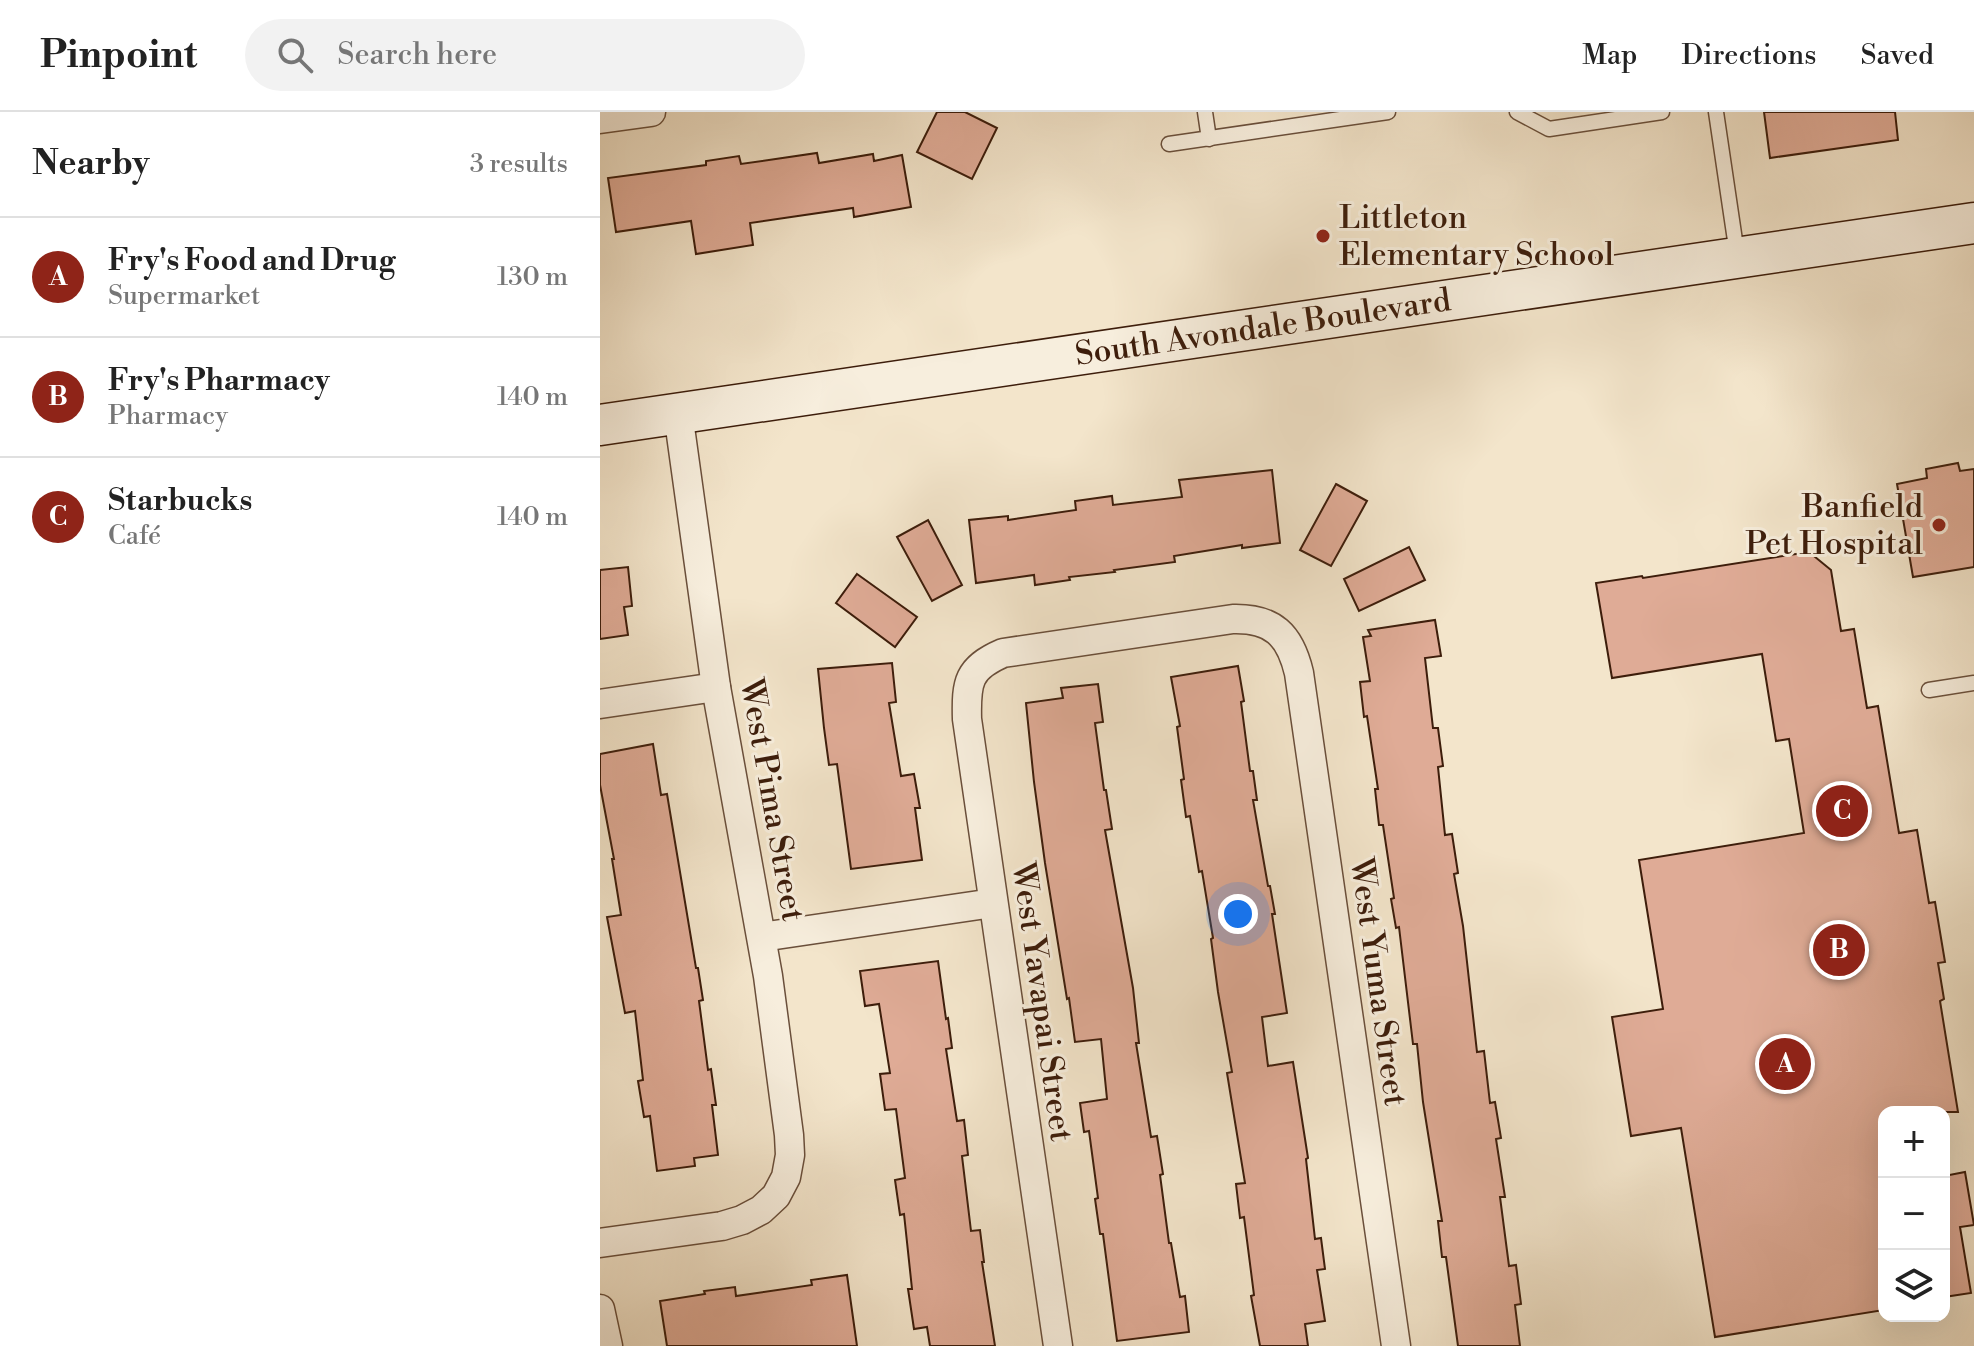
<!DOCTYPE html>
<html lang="en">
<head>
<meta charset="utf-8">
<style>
	:root { --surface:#fff; --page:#f2f2f2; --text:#222; --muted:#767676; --line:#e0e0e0; --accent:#8f2418 }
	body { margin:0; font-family:"Libre Bodoni",serif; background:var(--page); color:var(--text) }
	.controls { position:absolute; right:24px; bottom:24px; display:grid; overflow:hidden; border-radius:16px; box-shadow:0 8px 32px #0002 }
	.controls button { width:72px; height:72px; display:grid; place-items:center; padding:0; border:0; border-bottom:2px solid var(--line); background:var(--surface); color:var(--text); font:40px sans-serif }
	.you { position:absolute; left:638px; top:802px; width:28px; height:28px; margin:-20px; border:6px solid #fff; border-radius:50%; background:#1a73e8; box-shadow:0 0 0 12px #1a73e833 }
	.badge { display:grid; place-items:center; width:52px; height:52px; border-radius:50%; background:var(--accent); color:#fff; font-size:26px; font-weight:700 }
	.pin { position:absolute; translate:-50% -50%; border:4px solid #fff; box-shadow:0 2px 8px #0006 }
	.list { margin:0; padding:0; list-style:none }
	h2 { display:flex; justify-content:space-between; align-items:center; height:104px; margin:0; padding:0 32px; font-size:34px }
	h2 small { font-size:26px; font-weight:400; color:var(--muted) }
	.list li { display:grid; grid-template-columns:52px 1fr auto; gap:24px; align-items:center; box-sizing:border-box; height:120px; padding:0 32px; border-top:2px solid var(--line) }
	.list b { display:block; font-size:30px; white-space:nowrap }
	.list p { margin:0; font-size:26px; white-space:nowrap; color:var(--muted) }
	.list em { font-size:26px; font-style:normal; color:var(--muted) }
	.icon { flex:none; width:44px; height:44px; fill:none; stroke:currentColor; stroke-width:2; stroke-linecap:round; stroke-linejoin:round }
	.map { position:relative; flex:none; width:1374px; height:1234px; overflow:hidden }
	header { display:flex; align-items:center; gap:48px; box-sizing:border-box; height:112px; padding:0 40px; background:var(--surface); border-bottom:2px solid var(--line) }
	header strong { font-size:38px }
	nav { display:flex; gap:44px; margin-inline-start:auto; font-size:28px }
	.search { width:560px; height:72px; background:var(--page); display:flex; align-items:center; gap:20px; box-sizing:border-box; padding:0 28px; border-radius:44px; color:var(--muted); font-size:30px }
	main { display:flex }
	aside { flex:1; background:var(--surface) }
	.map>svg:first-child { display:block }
	.building { fill:#dfab96; stroke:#3d1d0b; stroke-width:2 }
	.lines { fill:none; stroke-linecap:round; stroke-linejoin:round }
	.service-casing { stroke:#6a4f3b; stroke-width:17 }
	.minor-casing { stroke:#6a4f3b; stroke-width:31 }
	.secondary-casing { stroke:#3d1d0b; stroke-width:43 }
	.service { stroke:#f7eedd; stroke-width:14 }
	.minor { stroke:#f7eedd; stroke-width:28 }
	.secondary { stroke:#f7eedd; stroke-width:40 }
	.poi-dot { fill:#8f2418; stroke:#f7eedd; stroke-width:3 }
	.labels { text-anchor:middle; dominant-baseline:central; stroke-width:6; stroke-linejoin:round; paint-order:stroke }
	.poi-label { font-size:32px; fill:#3d1d0b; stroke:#f7eedd; text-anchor:start }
	.street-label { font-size:32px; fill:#3d1d0b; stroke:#f7eedd }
</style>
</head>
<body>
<header>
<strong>Pinpoint</strong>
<div class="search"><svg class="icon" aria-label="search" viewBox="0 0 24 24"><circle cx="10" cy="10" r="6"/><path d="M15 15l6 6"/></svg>Search here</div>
<nav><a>Map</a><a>Directions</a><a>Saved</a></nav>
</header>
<main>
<aside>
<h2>Nearby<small>3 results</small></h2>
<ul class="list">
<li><span class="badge">A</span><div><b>Fry's Food and Drug</b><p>Supermarket</p></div><em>130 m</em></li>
<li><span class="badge">B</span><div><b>Fry's Pharmacy</b><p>Pharmacy</p></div><em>140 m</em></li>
<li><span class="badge">C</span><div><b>Starbucks</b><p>Café</p></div><em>140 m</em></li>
</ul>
</aside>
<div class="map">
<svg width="1374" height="1234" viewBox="0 0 1374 1234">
	<rect width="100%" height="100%" fill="#f3e5cb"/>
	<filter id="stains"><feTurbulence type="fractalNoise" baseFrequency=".0025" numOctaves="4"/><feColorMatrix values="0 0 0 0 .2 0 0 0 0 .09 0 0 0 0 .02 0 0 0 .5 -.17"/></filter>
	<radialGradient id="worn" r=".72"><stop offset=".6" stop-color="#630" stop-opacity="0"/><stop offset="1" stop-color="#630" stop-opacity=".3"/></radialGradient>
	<g class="building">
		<polygon points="337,0 365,0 397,16 372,67 317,40"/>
		<polygon points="1164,0 1295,0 1298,28 1170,46"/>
		<polygon points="217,41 219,51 273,42 274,49 302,43 311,95 254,105 253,96 150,111 153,133 96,142 91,109 16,120 8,66 106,53 106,49 139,44 141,52"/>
		<polygon points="1358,351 1360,359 1374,357 1374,455 1313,465 1297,372 1327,366 1326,357"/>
		<polygon points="672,358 680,431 642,436 642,433 574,444 575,450 514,458 515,460 469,465 470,468 435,473 434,463 376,471 369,408 408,404 408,408 476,398 475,389 512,384 513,393 582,385 579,368"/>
		<polygon points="736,372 767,389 731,454 700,438"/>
		<polygon points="328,408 362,473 332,489 297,425"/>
		<polygon points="809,435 825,468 759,499 744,467"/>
		<polygon points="1209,440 1231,458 1241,519 1254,517 1267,596 1278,594 1299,721 1317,718 1329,791 1335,790 1345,850 1338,851 1344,887 1340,889 1358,1000 1284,1000 1284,1198 1115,1225 1081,1016 1031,1024 1012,905 1063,897 1039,748 1204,721 1189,627 1176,629 1162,542 1012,566 996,471 1042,464 1043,466"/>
		<polygon points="28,455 32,494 24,495 28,523 0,527 0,458"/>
		<polygon points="257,462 317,505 295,535 236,491"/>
		<polygon points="835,508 841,544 825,546 833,616 838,616 843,654 838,655 845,723 852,722 858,761 854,762 863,814 877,940 884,939 890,991 895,990 901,1026 896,1027 905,1085 900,1085 909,1154 916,1153 921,1192 915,1193 920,1234 858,1234 846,1145 842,1145 838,1109 842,1109 823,990 817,932 813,932 799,815 796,816 791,787 794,786 783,713 779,713 775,677 778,677 767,604 764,605 760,570 770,569 763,525 771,524 768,518"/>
		<polygon points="292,551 296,590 289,591 301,664 314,662 320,696 315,696 322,748 251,757 237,652 229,653 224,616 218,557"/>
		<polygon points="638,554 644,589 641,590 650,659 653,659 657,688 653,688 668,774 670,774 675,802 672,802 687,901 662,905 668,954 693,950 708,1046 706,1047 715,1127 721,1126 725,1157 717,1158 725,1209 705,1212 708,1234 660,1234 651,1184 654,1183 644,1105 640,1106 636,1072 645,1071 627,961 632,960 618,880 611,827 613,826 602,759 599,760 590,704 586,705 581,668 584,667 577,615 580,614 571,565"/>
		<polygon points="498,572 503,610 495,611 504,678 506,678 512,717 505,718 533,876 539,931 536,931 551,1025 557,1024 563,1062 560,1063 569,1131 571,1131 580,1185 585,1184 589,1220 517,1229 503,1122 500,1122 495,1087 498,1086 489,1019 484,1020 480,991 507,987 501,927 475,930 469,886 467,887 445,751 434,670 426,591 463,586 461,576"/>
		<polygon points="53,632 61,683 67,682 96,856 98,856 103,888 99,889 108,958 111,957 116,993 112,993 118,1043 94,1046 95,1054 57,1059 50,1004 44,1005 38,969 43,968 35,899 25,901 7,805 21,803 12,747 14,747 0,673 0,642"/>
		<polygon points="338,849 346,907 348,906 352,936 346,937 357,1009 364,1008 368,1043 362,1044 371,1119 380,1118 384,1150 382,1150 395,1234 330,1234 327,1215 314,1217 308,1177 312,1177 304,1102 300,1103 295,1068 305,1066 296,997 285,998 280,962 290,961 279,892 265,894 260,859"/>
		<polygon points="1365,1060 1374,1113 1360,1115 1371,1181 1344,1185 1344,1064"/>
		<polygon points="247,1163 257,1234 67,1234 60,1189 105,1182 104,1179 135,1175 136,1184 212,1173 211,1168"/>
	</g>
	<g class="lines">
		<defs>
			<g id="service">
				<polyline points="605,0 609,27"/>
				<polyline points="917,0 949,17 1062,0"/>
				<polyline points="1116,0 1137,142"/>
				<polyline points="569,32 788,0"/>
				<polyline points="1329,578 1374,571"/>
			</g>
			<g id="minor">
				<polyline points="0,7 51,0"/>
				<polyline points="0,592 116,575"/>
				<polyline points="162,825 393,791"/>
				<polyline points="0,1131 122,1114 142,1108 161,1098 176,1084 186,1065 190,1043 189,1023 168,864 116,575 78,301"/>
				<polyline points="0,1197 8,1234"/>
				<path d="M 458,1234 L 367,607 C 366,570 368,556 403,541 L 633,507 C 673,506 690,523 699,561 L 796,1234"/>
			</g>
			<g id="secondary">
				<path id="s1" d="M 0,313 L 1374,111"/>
			</g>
		</defs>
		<use href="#service" class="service-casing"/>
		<use href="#minor" class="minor-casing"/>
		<use href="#secondary" class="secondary-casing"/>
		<use href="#service" class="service"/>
		<use href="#minor" class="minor"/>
		<use href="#secondary" class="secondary"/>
	</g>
	<g class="poi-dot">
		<circle cx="723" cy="124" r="8"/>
		<circle cx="1339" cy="413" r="8"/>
	</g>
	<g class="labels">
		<g class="poi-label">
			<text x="739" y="106">Littleton<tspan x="739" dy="37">Elementary School</tspan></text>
			<text x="1323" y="395" text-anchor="end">Banfield<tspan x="1323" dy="37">Pet Hospital</tspan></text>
		</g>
		<g class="street-label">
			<text stroke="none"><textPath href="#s1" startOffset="670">South Avondale Boulevard</textPath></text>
			<text transform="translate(172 688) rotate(80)">West Pima Street</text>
			<text transform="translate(778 870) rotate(82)">West Yuma Street</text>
			<text transform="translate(442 890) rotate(82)">West Yavapai Street</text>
		</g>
	</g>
	<rect width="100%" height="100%" filter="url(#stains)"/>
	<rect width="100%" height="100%" fill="url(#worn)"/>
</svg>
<div class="controls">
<button>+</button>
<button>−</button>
<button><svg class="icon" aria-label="layers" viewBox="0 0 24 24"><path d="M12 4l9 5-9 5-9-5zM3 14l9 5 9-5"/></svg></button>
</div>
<div class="you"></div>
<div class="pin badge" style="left:1185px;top:952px">A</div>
<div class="pin badge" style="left:1239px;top:838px">B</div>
<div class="pin badge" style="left:1242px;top:699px">C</div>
</div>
</main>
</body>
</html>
